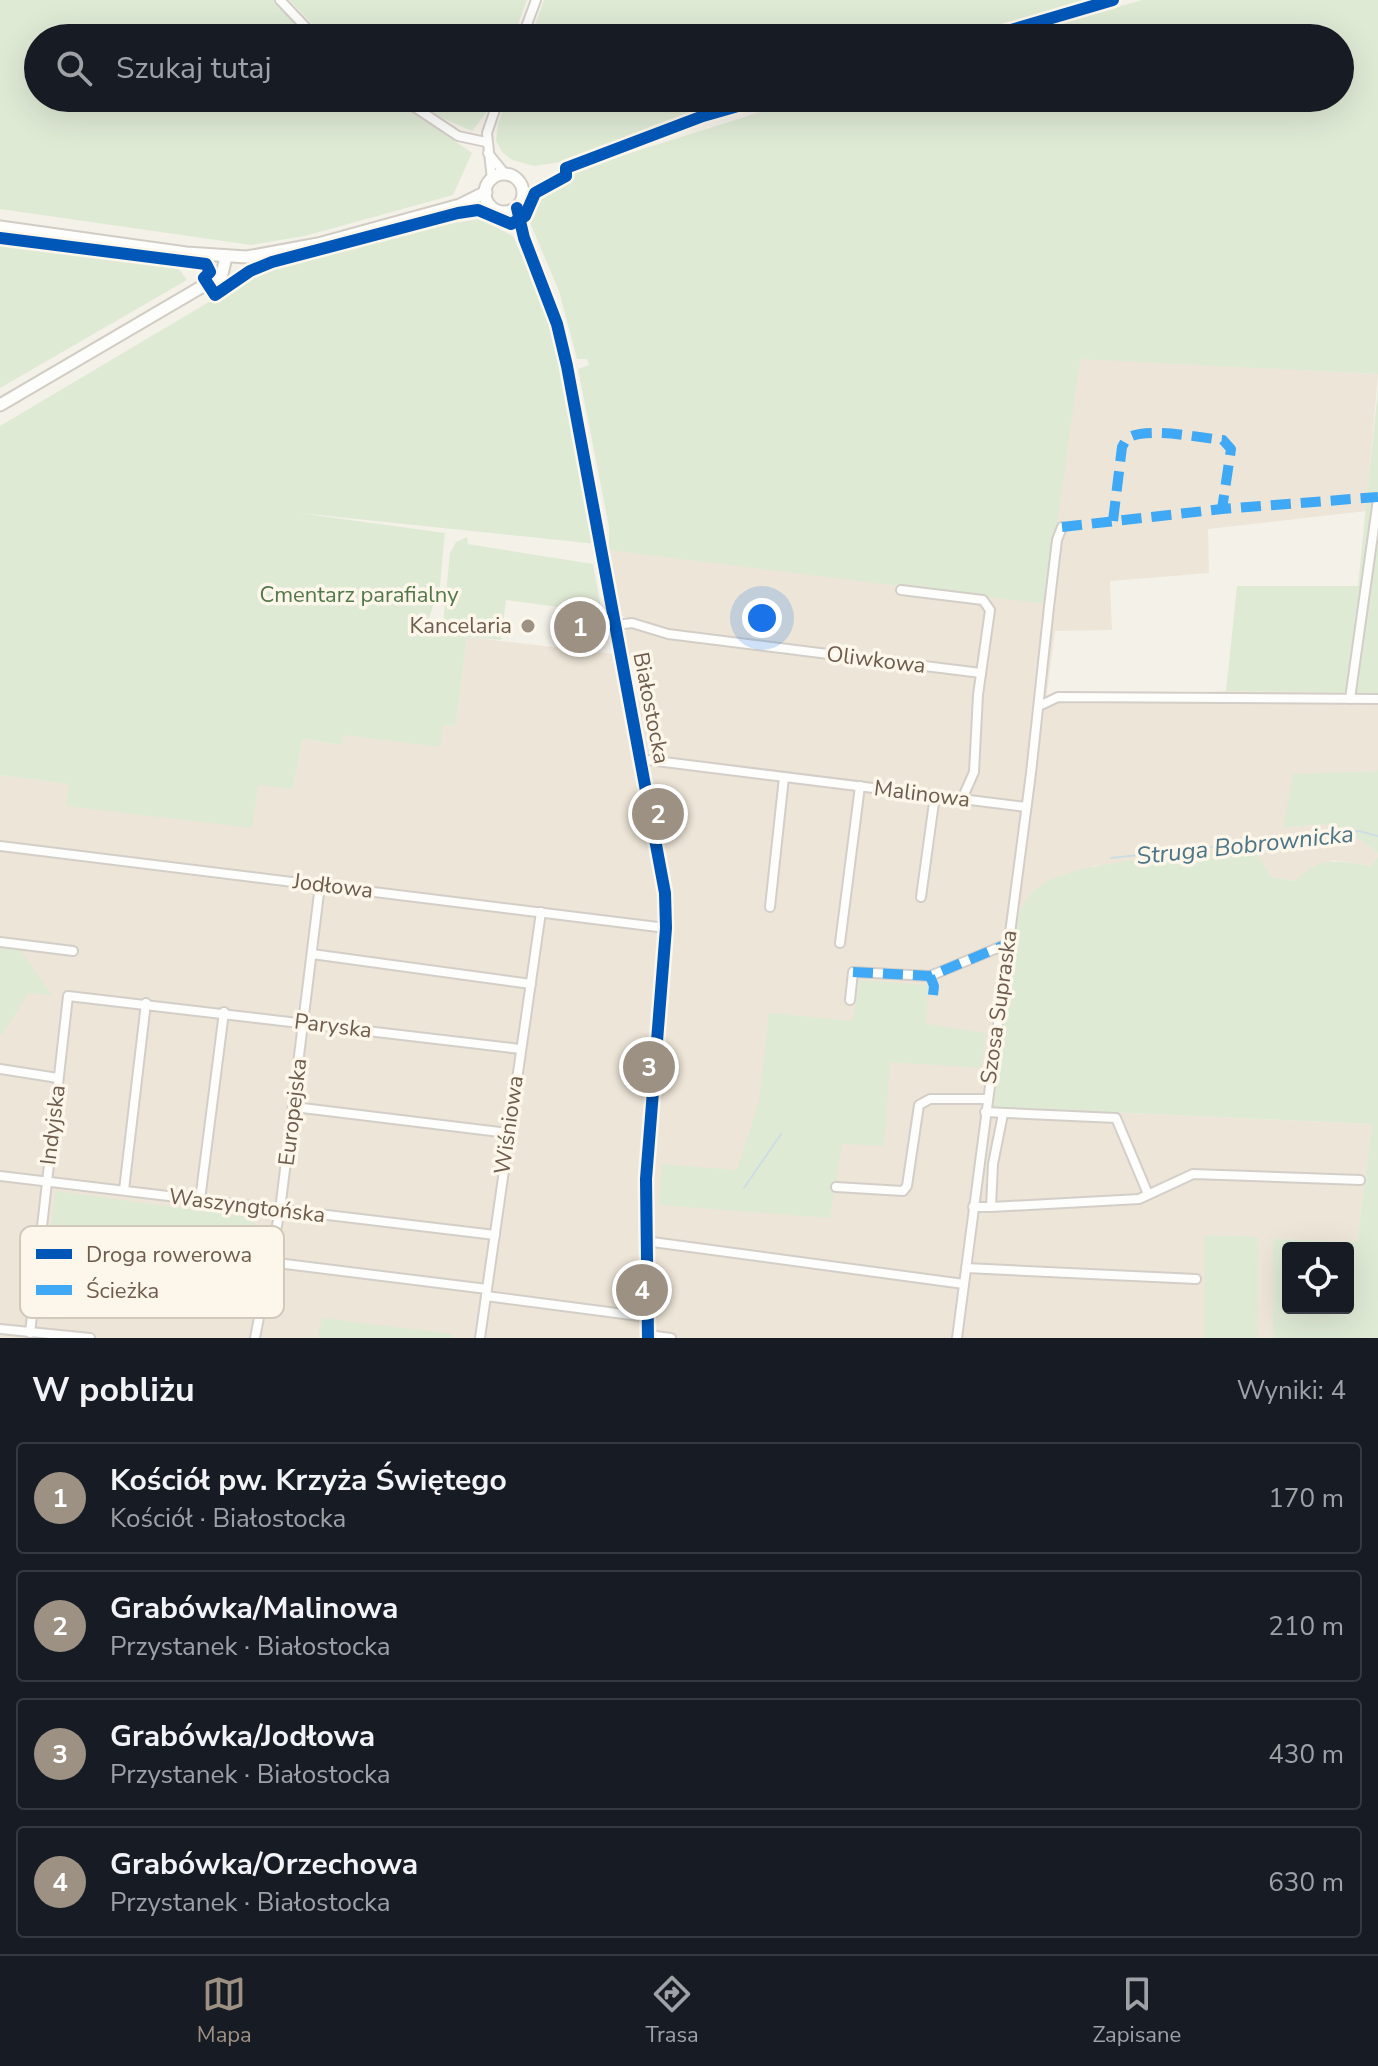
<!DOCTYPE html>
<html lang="pl">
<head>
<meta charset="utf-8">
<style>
	:root { --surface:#171b24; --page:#242831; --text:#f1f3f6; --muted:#9ea1a6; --line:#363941; --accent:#9d9184 }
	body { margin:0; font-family:"Nunito Sans",sans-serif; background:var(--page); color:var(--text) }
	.controls { position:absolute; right:24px; bottom:24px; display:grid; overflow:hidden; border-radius:8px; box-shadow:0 8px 32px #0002 }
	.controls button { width:72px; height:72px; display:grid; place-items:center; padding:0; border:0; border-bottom:2px solid var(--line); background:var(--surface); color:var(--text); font:40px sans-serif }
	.you { position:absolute; left:762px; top:618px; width:28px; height:28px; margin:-20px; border:6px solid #fff; border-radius:50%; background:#1a73e8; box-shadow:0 0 0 12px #1a73e833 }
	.badge { display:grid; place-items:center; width:52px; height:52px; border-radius:50%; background:var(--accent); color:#fff; font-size:26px; font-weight:700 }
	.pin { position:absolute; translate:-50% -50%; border:4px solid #fff; box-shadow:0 2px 8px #0006 }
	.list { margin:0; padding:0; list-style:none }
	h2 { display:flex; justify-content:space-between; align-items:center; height:104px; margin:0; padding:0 32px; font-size:34px }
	h2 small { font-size:26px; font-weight:400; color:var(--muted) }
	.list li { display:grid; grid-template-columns:52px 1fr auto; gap:24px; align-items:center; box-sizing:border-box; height:112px; margin:0 16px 16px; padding:0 16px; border:2px solid var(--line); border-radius:8px }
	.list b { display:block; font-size:30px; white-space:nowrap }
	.list p { margin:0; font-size:26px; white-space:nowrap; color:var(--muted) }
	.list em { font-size:26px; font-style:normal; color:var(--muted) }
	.icon { flex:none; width:44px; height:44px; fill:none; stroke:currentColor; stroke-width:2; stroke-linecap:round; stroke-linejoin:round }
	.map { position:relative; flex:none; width:1378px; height:1338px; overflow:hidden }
	.search { position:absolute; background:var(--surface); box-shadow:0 8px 32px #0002; left:24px; right:24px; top:24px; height:88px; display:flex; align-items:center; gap:20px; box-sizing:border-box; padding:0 28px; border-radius:44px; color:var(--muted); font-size:30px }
	.sheet { height:616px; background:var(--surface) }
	nav { display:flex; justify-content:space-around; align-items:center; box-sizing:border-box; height:112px; border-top:2px solid var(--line); background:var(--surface); font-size:22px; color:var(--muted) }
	nav a { display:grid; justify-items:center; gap:4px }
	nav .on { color:var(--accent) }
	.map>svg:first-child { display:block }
	.residential { fill:#ede5d7 }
	.green { fill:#dfead5; fill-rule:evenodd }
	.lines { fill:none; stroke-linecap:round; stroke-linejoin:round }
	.stream { stroke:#cddee3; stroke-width:2 }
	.street-casing { stroke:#d3cec7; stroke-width:12 }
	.secondary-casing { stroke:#d2cdc4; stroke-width:15 }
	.street { stroke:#fdfdfc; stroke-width:8 }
	.secondary { stroke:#fdfdfc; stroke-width:11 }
	.quiet { stroke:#3fa9f5; stroke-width:10; stroke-dasharray:20 10; stroke-linecap:butt }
	.cycleway-casing { stroke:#fcf7ea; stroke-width:17 }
	.cycleway { stroke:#0057b8; stroke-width:12 }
	.poi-dot { fill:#9d9184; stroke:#fcf7ea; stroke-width:3 }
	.labels { text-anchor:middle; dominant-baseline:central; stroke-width:7; stroke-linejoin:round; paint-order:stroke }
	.park-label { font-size:22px; fill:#52784a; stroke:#fcf7ea }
	.poi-label { font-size:22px; fill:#6e5d4d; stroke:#fcf7ea; text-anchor:end }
	.street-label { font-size:22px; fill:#6e5d4d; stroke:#fcf7ea }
	.water-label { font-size:24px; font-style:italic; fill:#4d7585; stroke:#fcf7ea }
	.key { fill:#fcf7ea; stroke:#d1c9bb; stroke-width:2 }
	.key-label { font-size:22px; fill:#6e5d4d }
</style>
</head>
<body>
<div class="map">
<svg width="1378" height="1338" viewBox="0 0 1378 1338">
	<rect width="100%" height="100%" fill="#f4f1e9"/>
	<polygon class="residential" points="1080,358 1378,374 1366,511 1208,529 1209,573 1110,581 1112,630 1055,631 1045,707 1060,702 1226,691 1378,693 1378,771 1294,775 1283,828 1324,824 1360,840 1378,853 1378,857 1370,866 1333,860 1295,881 1271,877 1254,850 1093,866 1015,925 993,1107 1372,1124 1357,1242 1273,1239 1273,1338 0,1338 0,775 70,784 66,806 258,784 293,789 303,739 342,745 344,735 443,725 456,726 467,637 614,654 632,749 645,752 635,672 632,657 629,656 625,632 627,630 625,617 622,616 609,550"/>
	<g class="green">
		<polygon points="0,0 274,0 310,38 38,38 38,98 393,98 472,153 453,195 305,236 251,245 0,209"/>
		<polygon points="289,0 527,0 513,38 326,38"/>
		<polygon points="544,0 1084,0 953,38 530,38"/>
		<polygon points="1142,0 1378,0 1378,374 1080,359 1046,604 609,550 609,527 578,369 589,365 587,359 577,359 559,291 528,218 537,194 574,171 804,98 1340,98 1340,38 1011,38"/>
		<polygon points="412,98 491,98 486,113 472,131 438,116"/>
		<polygon points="507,98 746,98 568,161 534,166 512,160 502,152 496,141 498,124"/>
		<polygon points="480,219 513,236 542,299 559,361 597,544 299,513 445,533 439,596 436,596 425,631 442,634 450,553 456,542 467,537 468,544 593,564 602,613 506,600 501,640 467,637 456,726 443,725 440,747 344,735 342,745 303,739 293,789 258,785 252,828 66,806 69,784 0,775 0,426 256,274 435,226"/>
		<polygon points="0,243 175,264 187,280 0,388"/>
		<polygon points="1378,388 1378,693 1226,691 1237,586 1358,586"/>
		<polygon points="1378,768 1378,853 1360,840 1324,824 1283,828 1293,774 1377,771"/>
		<path d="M 1255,850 L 1271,877 L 1295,881 C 1323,855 1335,861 1370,866 L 1378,857 L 1378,1338 L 1273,1338 L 1273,1239 L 1357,1242 L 1372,1124 L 993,1107 L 1015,925 C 1020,911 1025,898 1037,888 C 1077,857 1201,855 1255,850 ZM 1288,1248 L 1348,1248 L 1348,1308 L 1288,1308 Z"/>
		<polygon points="0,948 20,950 52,995 28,993 3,1034 0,1034"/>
		<polygon points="859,980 928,985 926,1024 986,1033 981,1068 890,1062 884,1146 842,1144 830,1218 659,1205 662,1164 737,1170 759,1102 769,1013 853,1021"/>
		<polygon points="55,1191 256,1218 243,1303 113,1289 63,1289 57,1320 41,1318"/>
		<polygon points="1205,1235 1258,1237 1257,1338 1204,1338"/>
		<polygon points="322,1318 453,1334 453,1338 318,1338"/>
	</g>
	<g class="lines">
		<g class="stream">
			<polyline points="1111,858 1359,831 1378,836"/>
			<polyline points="744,1188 781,1134"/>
		</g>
		<defs>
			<g id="street">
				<polyline points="280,0 316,38"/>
				<polyline points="522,38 536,0"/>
				<polyline points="401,98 458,136 486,142"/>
				<polyline points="488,153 506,175"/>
				<polyline points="492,180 487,133 499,98"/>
				<polyline points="901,590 983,600 990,610 978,695 974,772 962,799"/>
				<polyline points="616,625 632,623 668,634 981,673"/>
				<polyline points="1350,699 1378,499"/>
				<polyline points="1039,706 1058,697 1378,699"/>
				<polyline points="640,759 1026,807"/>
				<polyline points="0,846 666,928"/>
				<polyline points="921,897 935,795"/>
				<polyline points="770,907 784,777"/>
				<polyline points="0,942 73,951"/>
				<polyline points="840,943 860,786"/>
				<polyline points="312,954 531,984"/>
				<polyline points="850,1000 853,972 930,976 1007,944"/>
				<polyline points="0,1069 58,1078"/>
				<polyline points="294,1107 508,1133"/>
				<polyline points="985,1112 1116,1118 1148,1194"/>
				<polyline points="0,1176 495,1235"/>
				<polyline points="836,1187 903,1191 907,1186 919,1105 930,1099 987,1099"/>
				<polyline points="124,1190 146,1003"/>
				<polyline points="200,1200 224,1012"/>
				<polyline points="973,1207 991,1207 993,1164 1003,1114"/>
				<polyline points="991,1207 1139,1199 1193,1174 1360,1180"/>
				<polyline points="645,1241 964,1284"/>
				<polyline points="269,1262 487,1289"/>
				<polyline points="966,1268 1196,1279"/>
				<polyline points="486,1296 647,1317"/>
				<polyline points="0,1329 90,1338"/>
				<polyline points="30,1333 68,996 520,1049"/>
				<polyline points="648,1335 671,1338"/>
				<polyline points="255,1338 280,1210 320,885"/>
				<polyline points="480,1338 541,912"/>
				<polyline points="957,1338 1031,773 1049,607 1057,540 1062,527"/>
			</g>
			<g id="secondary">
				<circle cx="504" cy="193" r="19"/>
				<polyline points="517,208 524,238 557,324 567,366 665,893 666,928 646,1179 648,1338"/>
				<polyline points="0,227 186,253 247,257 318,244 460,205 486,192"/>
				<polyline points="0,405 215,279 222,274 226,257"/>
			</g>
		</defs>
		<use href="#street" class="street-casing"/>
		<use href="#secondary" class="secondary-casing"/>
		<use href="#street" class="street"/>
		<use href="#secondary" class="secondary"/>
		<g class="quiet">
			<path d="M 1113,521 L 1122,447 C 1125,442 1125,440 1130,437 C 1148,427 1202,438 1223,440 L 1231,449 L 1222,509"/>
			<polyline points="1062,527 1222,509 1378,497"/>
			<polyline points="853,972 930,976 1007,944"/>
			<polyline points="930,976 934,986 933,995"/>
		</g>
		<defs>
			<g id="cycleway">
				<polyline points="984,38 1113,0"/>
				<polyline points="517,208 524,238 557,324 567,366 665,893 666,928 646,1179 648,1338"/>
				<polyline points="0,238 206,264 210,272 204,278 215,295 250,271 272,262 458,213 478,210 511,224 525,216 535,193 566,176 566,168 703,116 766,98"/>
			</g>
		</defs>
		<use href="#cycleway" class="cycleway-casing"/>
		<use href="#cycleway" class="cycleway"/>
	</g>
	<circle class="poi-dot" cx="528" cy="626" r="8"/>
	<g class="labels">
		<g class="park-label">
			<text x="359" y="595">Cmentarz parafialny</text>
		</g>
		<g class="poi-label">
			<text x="512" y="626">Kancelaria</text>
		</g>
		<g class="street-label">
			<text transform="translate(876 660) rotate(7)">Oliwkowa</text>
			<text transform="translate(651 708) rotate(79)">Białostocka</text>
			<text transform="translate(922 794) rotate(7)">Malinowa</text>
			<text transform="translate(333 886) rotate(7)">Jodłowa</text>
			<text transform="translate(999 1007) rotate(-82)">Szosa Supraska</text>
			<text transform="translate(333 1026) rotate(7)">Paryska</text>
			<text transform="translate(293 1112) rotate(-83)">Europejska</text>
			<text transform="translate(53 1125) rotate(-83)">Indyjska</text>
			<text transform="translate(509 1125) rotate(-82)">Wiśniowa</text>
			<text transform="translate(247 1206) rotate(7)">Waszyngtońska</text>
		</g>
		<g class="water-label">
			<text transform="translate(1245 845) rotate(-6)">Struga Bobrownicka</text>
		</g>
	</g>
	<rect x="20" y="1226" width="264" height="92" rx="12" class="key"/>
	<rect x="36" y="1249" width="36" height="10" fill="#0057b8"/>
	<rect x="36" y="1285" width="36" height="10" fill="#3fa9f5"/>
	<g class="key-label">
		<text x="86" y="1262">Droga rowerowa</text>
		<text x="86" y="1298">Ścieżka</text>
	</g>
</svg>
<div class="controls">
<button><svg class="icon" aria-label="locate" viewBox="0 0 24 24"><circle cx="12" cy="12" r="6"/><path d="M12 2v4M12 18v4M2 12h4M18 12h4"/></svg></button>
</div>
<div class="you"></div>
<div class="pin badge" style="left:580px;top:627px">1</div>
<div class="pin badge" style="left:658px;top:814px">2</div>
<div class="pin badge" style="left:649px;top:1067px">3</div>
<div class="pin badge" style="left:642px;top:1290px">4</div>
<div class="search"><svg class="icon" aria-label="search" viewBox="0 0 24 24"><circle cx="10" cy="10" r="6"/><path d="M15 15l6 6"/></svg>Szukaj tutaj</div>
</div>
<section class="sheet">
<h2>W pobliżu<small>Wyniki: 4</small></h2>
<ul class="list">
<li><span class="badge">1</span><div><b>Kościół pw. Krzyża Świętego</b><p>Kościół · Białostocka</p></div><em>170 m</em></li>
<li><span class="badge">2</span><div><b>Grabówka/Malinowa</b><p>Przystanek · Białostocka</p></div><em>210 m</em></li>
<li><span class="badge">3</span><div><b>Grabówka/Jodłowa</b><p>Przystanek · Białostocka</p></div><em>430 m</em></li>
<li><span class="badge">4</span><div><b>Grabówka/Orzechowa</b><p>Przystanek · Białostocka</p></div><em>630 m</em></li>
</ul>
</section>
<nav>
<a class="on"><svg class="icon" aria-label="map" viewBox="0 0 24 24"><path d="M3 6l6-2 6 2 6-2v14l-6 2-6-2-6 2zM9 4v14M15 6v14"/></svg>Mapa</a>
<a><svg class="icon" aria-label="directions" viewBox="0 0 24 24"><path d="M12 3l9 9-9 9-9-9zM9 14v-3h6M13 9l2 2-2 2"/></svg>Trasa</a>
<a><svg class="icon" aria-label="saved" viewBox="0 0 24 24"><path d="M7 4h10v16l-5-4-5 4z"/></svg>Zapisane</a>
</nav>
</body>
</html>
